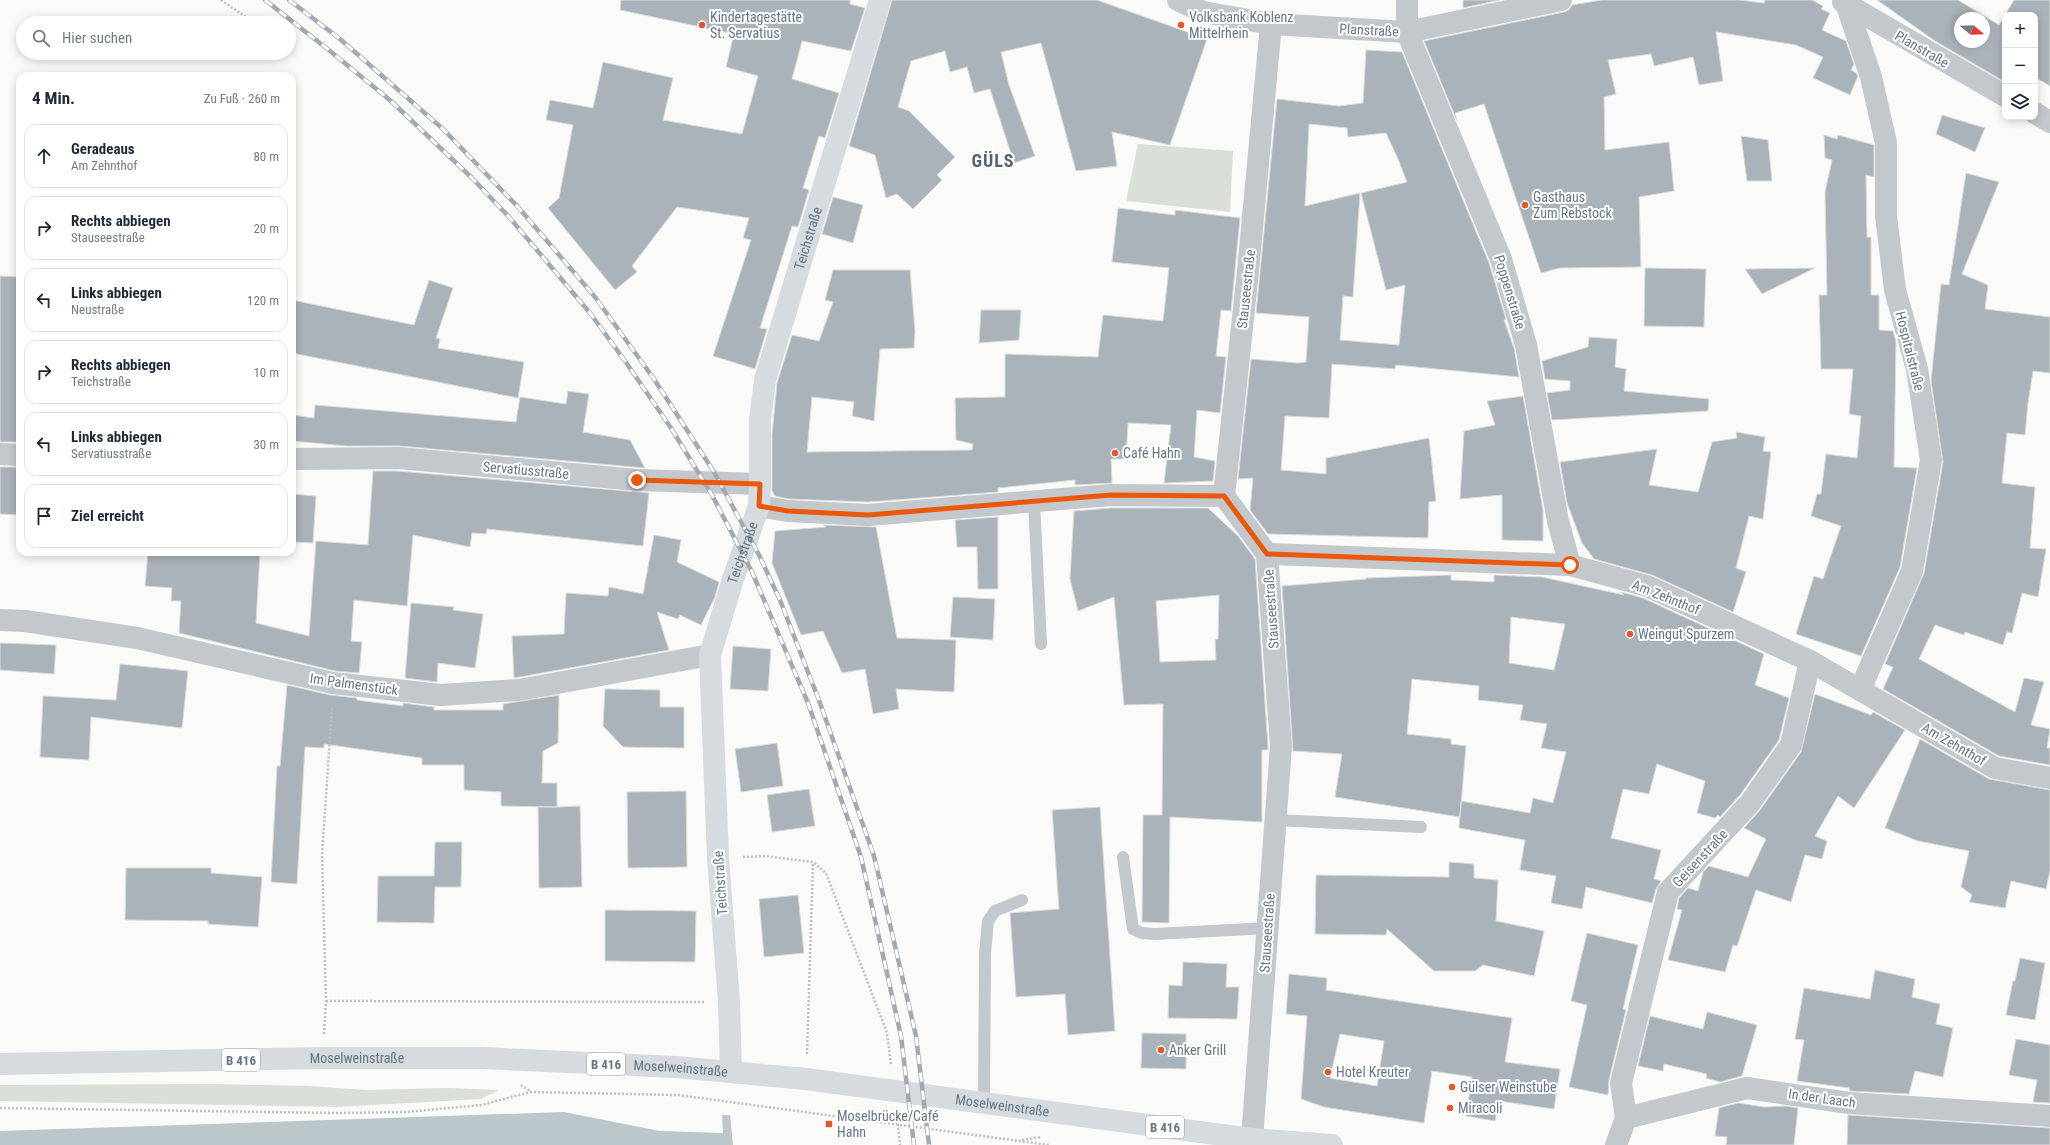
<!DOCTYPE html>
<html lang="de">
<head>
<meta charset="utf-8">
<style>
	:root { --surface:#fff; --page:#f2f2f3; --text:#1f2937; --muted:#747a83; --line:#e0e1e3 }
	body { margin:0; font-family:"Roboto Condensed",sans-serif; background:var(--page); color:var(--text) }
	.controls { position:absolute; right:12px; top:12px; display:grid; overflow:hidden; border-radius:8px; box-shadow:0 2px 10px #0003 }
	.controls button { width:36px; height:36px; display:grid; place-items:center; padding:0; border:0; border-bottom:1px solid var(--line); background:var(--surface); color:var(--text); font:20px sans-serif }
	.compass { position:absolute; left:1954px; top:12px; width:36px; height:36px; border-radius:50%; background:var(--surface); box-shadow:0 2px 10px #0003; rotate:109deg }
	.stop { position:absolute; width:12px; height:12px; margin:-9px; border:3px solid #ea580c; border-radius:50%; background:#fff }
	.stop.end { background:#ea580c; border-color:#fff; box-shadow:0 1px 4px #0008 }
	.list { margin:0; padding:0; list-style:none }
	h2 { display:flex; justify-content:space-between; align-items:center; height:52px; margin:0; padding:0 16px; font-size:17px }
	h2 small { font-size:13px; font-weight:400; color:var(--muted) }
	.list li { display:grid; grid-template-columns:26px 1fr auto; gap:12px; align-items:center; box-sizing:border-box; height:64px; margin:0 8px 8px; padding:0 8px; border:1px solid var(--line); border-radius:12px }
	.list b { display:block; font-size:15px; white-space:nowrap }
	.list p { margin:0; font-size:13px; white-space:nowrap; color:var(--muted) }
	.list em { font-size:13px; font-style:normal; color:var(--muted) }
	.icon { flex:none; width:22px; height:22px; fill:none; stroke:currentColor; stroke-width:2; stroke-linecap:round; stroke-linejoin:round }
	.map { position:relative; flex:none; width:2050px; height:1145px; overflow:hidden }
	.search { position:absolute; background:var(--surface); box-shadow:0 2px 10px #0003; left:16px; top:16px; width:280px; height:44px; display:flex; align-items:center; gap:10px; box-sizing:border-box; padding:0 14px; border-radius:22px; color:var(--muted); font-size:15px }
	.panel { position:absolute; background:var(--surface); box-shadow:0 2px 10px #0003; left:16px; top:72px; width:280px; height:484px; border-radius:12px }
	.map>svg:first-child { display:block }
	.green { fill:#dadfd7 }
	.water { fill:#bbc7cb }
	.building { fill:#aab3b9; stroke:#dcdcda; fill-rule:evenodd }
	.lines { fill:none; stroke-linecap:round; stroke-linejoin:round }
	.path { stroke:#bbbfc2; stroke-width:2.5; stroke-dasharray:2 2; stroke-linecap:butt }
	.lane { stroke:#c3c8cc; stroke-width:12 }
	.street { stroke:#c3c8cc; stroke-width:22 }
	.secondary { stroke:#d6dbdf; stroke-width:22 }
	.primary { stroke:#d6dbdf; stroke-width:22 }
	.rail-casing { stroke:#a2aab0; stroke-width:4.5 }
	.rail { stroke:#fff; stroke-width:3; stroke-dasharray:9; stroke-linecap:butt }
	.route { stroke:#ea580c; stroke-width:5 }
	.poi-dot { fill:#e4572e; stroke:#fff; stroke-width:1.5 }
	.labels { text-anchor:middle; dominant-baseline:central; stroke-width:4; stroke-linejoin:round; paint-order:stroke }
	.shield { fill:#fff; stroke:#939fa8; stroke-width:1 }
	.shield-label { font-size:13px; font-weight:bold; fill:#657683 }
	.poi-label { font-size:14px; fill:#657683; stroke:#fff; text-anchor:start }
	.street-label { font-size:14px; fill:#657683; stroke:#fff }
	.district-label { font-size:18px; font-weight:bold; letter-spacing:1px; fill:#57646e; stroke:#fff }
</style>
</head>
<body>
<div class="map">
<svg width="2050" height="1145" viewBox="0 0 2050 1145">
	<rect width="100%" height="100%" fill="#fafaf8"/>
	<g class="green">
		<polygon points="1138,144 1233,151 1230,212 1126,201"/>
		<polygon points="212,1084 309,1086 366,1090 449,1088 499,1090 481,1099 337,1107 0,1101 0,1085"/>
	</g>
	<polygon class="water" points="564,1112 660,1131 723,1133 722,1115 730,1115 733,1145 0,1145 0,1131"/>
	<g class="building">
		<polygon points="621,0 850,0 850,4 865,8 851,51 802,41 792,79 839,93 825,138 819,136 803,188 809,190 798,227 792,226 760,328 767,329 755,369 713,356 751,240 743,238 749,218 677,207 632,266 637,272 615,290 548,208 559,198 573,125 546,120 550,100 593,108 603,62 673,78 663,120 742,134 758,76 726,67 734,34 620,10"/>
		<polygon points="892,0 1097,0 1207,39 1170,145 1112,132 1117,166 1076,171 1041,43 1001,52 1009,85 1035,156 1014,163 990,89 974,93 967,67 950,72 945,51 911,61 898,107 909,111 955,157 937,175 942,180 913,209 897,194 886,198 875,155 849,146"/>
		<polygon points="1463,0 1500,0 1463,8"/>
		<polygon points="1602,0 1739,0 1764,3 1765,0 1812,0 1823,6 1821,9 1830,13 1822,30 1846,41 1854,64 1851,70 1856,73 1858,76 1850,95 1813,78 1823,57 1796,45 1716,32 1723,81 1699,85 1693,57 1654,66 1651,54 1608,60 1616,94 1604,97 1605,150 1669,142 1674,191 1639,197 1641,267 1560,268 1541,273 1484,104 1455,113 1457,121 1424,41 1564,12 1569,10 1572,5"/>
		<path d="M 1877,0 L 1958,0 L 1999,25 L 2014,0 L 2050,0 L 2050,86 L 2035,77 L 2035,15 L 2005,15 L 2005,82 L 1935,41 ZM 1960,18 L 1984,18 L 1984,42 L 1960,42 Z"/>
		<path d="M 1366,50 L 1402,52 L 1489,263 L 1506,319 L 1504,320 L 1514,348 L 1519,377 L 1396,365 L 1395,369 L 1332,364 L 1329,418 L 1285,416 L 1281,470 L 1326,474 L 1326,458 L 1429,438 L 1436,501 L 1429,502 L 1428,538 L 1268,534 L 1250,510 L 1253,478 L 1238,479 L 1251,359 L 1298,363 L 1306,362 L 1309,317 L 1256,313 L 1277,99 L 1339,106 L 1363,103 ZM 1309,124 L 1347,128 L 1348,137 L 1386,133 L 1398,159 L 1407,182 L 1361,193 L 1386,290 L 1405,285 L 1399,345 L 1340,340 L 1343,296 L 1353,297 L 1360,193 L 1305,206 Z"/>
		<polygon points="1942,115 1985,128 1975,152 1936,134"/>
		<polygon points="1824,135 1837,139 1838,135 1874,145 1874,177 1866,175 1867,237 1871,237 1871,295 1879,295 1879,330 1893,331 1896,342 1894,467 1917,468 1900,567 1861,656 1796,634 1814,576 1823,579 1841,526 1811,516 1817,494 1821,494 1826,454 1857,458 1861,416 1849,414 1853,369 1821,369 1819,295 1827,295 1825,192 1832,160 1825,158"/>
		<polygon points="1741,136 1768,140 1772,181 1747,181"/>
		<polygon points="1966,173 1999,182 1962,274 1988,285 1985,309 2050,317 2050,373 2033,371 2028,403 2025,435 2007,433 2002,483 2035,487 2030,548 2046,549 2038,597 2022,593 2012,633 2007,632 2003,645 1965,632 1964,635 1935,625 1919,659 2015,712 2024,678 2044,682 2031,725 2050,729 2047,748 2050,748 2050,765 1999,756 1883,689 1893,667 1885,664 1924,573 1943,462 1931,381 1941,284 1949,285"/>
		<polygon points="833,197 863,205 853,243 822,234"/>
		<polygon points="1118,208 1175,215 1175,210 1240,218 1231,311 1221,310 1216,356 1226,357 1220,413 1197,410 1194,457 1215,461 1213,481 1164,483 1171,425 1128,423 1126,459 1111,459 1112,483 1075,485 1075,480 998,488 998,492 868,502 789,499 775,496 772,491 772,435 777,383 792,335 819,341 833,302 825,300 833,270 910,270 915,331 914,348 880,349 874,421 852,416 854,402 812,397 807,452 972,450 973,444 956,440 955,398 1005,397 1005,354 1098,357 1103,315 1163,321 1169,268 1112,262"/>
		<polygon points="1645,268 1706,269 1704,327 1644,326"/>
		<polygon points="1815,268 1762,294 1745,269"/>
		<polygon points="0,276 20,277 18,319 20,320 20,442 0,442"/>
		<polygon points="429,280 453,288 436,338 440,339 438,348 524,362 518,398 292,353 292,300 414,325"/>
		<polygon points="981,310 1021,310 1019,340 979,343"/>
		<polygon points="1589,337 1617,339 1615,367 1626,369 1624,391 1709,399 1708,411 1552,420 1547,393 1570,390 1570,381 1545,379 1542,361 1588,347"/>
		<polygon points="568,391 589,394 583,432 630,440 645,468 400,446 347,446 292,441 292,415 314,418 315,405 516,422 520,397 566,404"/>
		<polygon points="1523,396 1543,510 1543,541 1502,540 1502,495 1460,499 1464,431 1495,425 1487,401"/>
		<polygon points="1736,432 1765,437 1763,451 1771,452 1763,519 1749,516 1736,568 1746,572 1733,612 1652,575 1594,559 1582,543 1567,503 1560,462 1657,449 1649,485 1698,492 1712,442 1737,438"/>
		<polygon points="0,467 20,467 20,515 0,514"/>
		<polygon points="373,471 398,471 649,493 643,546 487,529 486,534 472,533 470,547 413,535 407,606 354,600 351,641 362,642 359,673 335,671 179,633 181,601 171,601 172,588 145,586 148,552 260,552 256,623 309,636 316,541 368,545"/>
		<polygon points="292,494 316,496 313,543 292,542"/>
		<path d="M 1111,508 L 1208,508 L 1238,536 L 1255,559 L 1268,746 L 1268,750 L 1262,750 L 1262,822 L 1170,817 L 1169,923 L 1142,922 L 1143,815 L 1162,815 L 1163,704 L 1124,705 L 1114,597 L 1078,611 L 1070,579 L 1074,511 ZM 1219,595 L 1218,639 L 1215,640 L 1216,660 L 1160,662 L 1156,601 Z"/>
		<polygon points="998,517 998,589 978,589 977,547 957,547 955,520"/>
		<polygon points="823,525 876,527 897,638 956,640 954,692 896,689 899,709 873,714 865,669 842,673 823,631 801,635 772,563 775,531 826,527"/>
		<polygon points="654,535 681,540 677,562 719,582 715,597 701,625 680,615 678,619 657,612 669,650 514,678 512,636 564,634 566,593 608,596 609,587 643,594"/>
		<path d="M 1451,575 L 1451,580 L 1494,582 L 1494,575 L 1542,577 L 1624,595 L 1621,592 L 1643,598 L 1764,654 L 1755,685 L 1789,698 L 1779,740 L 1740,795 L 1720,817 L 1718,815 L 1715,818 L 1697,813 L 1705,781 L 1657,764 L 1649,794 L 1623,789 L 1611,838 L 1661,850 L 1654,879 L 1661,881 L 1656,889 L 1652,903 L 1586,887 L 1582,909 L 1551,903 L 1556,876 L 1520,870 L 1525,840 L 1459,828 L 1461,801 L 1530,813 L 1533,798 L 1553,803 L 1566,752 L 1541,748 L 1547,724 L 1520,720 L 1523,705 L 1478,700 L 1479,686 L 1412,679 L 1407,734 L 1451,739 L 1451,744 L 1466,746 L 1460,817 L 1335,797 L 1342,754 L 1293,751 L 1282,586 L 1366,579 L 1366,578 ZM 1511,617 L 1565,624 L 1554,670 L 1509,663 Z"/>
		<polygon points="953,597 995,599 993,640 950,637"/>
		<polygon points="411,603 454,607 453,610 483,614 475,668 438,663 437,682 405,678"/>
		<polygon points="0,643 56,645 54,674 0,670"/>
		<polygon points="733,646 771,649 768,691 730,689"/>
		<polygon points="120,664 188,671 182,728 91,717 89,760 40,757 43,696 116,700"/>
		<polygon points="287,685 330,695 357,698 357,700 403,706 403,703 434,707 434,710 503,710 503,704 559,695 558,743 543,751 542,783 557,783 557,807 580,806 582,887 539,888 538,807 557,807 501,806 501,792 464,790 464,765 422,765 422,758 324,744 324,748 305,747 297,884 271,882 277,766 280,766"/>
		<polygon points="605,689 660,690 660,707 684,707 684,748 623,747 603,726"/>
		<polygon points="1815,694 1871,715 1873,712 1905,730 1854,808 1838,796 1815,836 1827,841 1822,859 1805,855 1791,902 1756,890 1737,946 1733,945 1725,972 1668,960 1682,910 1677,909 1679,898 1688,888 1698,891 1703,872 1709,866 1748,877 1766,839 1744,828 1760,810 1801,752"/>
		<polygon points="1920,739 1989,779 2050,790 2050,871 2046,889 2011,881 2005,908 1969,902 1972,895 1961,887 1969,851 1918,841 1885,828"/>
		<polygon points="777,743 783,786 741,792 735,749"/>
		<polygon points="809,789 815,826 772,832 767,795"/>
		<polygon points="686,791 687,867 628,868 627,792"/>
		<polygon points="1100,807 1115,1031 1068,1035 1065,994 1016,997 1010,913 1059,909 1052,810"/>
		<polygon points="435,842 462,842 461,887 435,887 434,923 377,922 378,876 434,876"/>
		<polygon points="1449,862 1474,864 1474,878 1498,880 1496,921 1544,931 1534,976 1483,965 1475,971 1434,971 1387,929 1386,935 1315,934 1316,875 1449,877"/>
		<polygon points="126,868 211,868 211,873 262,877 258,927 208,924 208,921 125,920"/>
		<polygon points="798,895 804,953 764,957 759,899"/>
		<polygon points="605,910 696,911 695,962 605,961"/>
		<polygon points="1587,933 1638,945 1623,1009 1626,1010 1609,1080 1608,1095 1569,1087 1587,1005 1571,1001"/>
		<polygon points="2020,958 2045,963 2035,1020 2006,1015 2013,981 2015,981"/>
		<polygon points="1183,962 1227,964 1226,987 1239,987 1237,1019 1168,1018 1169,985 1182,986"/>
		<polygon points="1875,970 1915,979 1912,997 1940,1004 1936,1024 1953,1028 1943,1077 1915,1071 1909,1094 1850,1091 1849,1088 1797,1081 1804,1040 1795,1039 1804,988 1870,999"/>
		<path d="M 1289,974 L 1327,978 L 1326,990 L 1512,1018 L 1505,1062 L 1560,1069 L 1554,1109 L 1499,1101 L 1495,1121 L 1466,1116 L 1472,1077 L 1432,1071 L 1424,1123 L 1324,1107 L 1301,1099 L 1307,1016 L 1286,1014 ZM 1340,1034 L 1384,1041 L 1377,1086 L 1330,1078 Z"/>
		<polygon points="1707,1012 1757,1025 1742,1076 1720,1082 1706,1078 1707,1074 1664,1064 1663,1071 1638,1066 1650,1016 1703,1029"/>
		<polygon points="1142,1033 1186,1034 1186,1069 1141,1068"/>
		<polygon points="2016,1039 2050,1045 2050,1103 2033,1102 2037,1080 2009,1075"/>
		<polygon points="1738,1103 1764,1107 1786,1106 1798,1108 1794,1145 1726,1145 1727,1137 1715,1136 1719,1108"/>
		<polygon points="1848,1115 2050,1128 2050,1145 1847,1145"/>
	</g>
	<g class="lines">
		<g class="path">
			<polyline points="221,0 255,23"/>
			<polyline points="743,857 766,856 813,862 826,873 887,1033 891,1065"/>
			<polyline points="326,1001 704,1002"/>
			<polyline points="324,1034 326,1001 322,855 332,708"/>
			<polyline points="807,1054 813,863"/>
			<polyline points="521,1085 530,1091"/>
			<polyline points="0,1108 337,1113 406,1112 481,1105 531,1092 678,1095 1049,1145"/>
			<polyline points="897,1116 900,1145"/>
			<polyline points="1022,1140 1041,1137"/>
		</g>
		<g class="lane">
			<polyline points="1034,501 1041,644"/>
			<polyline points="1276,820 1421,827"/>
			<polyline points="1123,857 1133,929 1142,933 1155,934 1268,928"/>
			<polyline points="984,1103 985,953 988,921 995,911 1022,900"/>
		</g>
		<g class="street">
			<polyline points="1178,0 1203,12 1271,24 1407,32 1561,0"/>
			<polyline points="1407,0 1407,32 1501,259 1526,345 1558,521 1570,565"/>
			<polyline points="1843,2 2005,96"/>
			<polyline points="1847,6 1871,77 1886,143 1886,216 1895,290 1917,369 1931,460 1912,571 1860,690"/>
			<polyline points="2035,113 2050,122"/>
			<polyline points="0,454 20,455"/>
			<polyline points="292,459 399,458 637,480 760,484"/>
			<polyline points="759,506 788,511 868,515 1111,495 1224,496"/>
			<polyline points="1267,554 1570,565 1647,586 1810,661 1995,768 2050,778"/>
			<polyline points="0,620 25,621 137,638 333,683 441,695 519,690 710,655"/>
			<polyline points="1626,1118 1621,1083 1668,892 1750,803 1791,745 1810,661"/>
			<polyline points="1252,1139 1281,746 1267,554 1224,496 1248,271 1271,24"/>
			<polyline points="1616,1145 1626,1118 1747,1088 1849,1103 2050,1116"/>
		</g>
		<path class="secondary" id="s1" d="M 731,1072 L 729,1002 L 718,858 L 710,655 L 733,579 L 759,506 L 760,484 L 760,420 L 765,380 L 880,0"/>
		<path class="primary" id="s2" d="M 0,1064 L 323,1058 L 482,1058 L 676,1067 L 806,1079 L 1252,1139 L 1332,1145"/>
		<defs>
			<g id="rail">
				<polyline points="265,0 330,51 391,101 472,178 509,217 590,313 625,361 671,428 712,495 752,572 808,703 861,857 901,1036 914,1145"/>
				<polyline points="289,0 340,39 443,129 518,207 595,297 654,379 714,472 759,555 780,600 820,703 874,856 916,1036 929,1145"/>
			</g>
		</defs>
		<use href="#rail" class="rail-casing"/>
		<use href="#rail" class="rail"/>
	</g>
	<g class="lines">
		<polyline class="route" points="637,480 760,484 759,506 788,511 868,515 1111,495 1224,496 1267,554 1570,565"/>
	</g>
	<g class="poi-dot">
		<circle cx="702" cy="25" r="4"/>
		<circle cx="1181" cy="25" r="4"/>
		<circle cx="1525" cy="205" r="4"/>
		<circle cx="1115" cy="453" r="4"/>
		<circle cx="1630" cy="634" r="4"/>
		<circle cx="1161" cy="1050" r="4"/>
		<circle cx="1328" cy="1072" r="4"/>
		<circle cx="1452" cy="1087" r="4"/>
		<circle cx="1450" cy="1108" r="4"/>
		<rect x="825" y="1120" width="8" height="8" rx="2"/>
	</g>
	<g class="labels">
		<g class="shield">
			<rect x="222" y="1049" width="38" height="22" rx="3"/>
			<rect x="587" y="1053" width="38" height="22" rx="3"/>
			<rect x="1146" y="1116" width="38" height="22" rx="3"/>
		</g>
		<g class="shield-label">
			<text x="241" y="1060">B 416</text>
			<text x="606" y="1064">B 416</text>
			<text x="1165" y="1127">B 416</text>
		</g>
		<g class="poi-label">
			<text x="710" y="17">Kindertagestätte<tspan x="710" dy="16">St. Servatius</tspan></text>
			<text x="1189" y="17">Volksbank Koblenz<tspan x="1189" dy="16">Mittelrhein</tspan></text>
			<text x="1533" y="197">Gasthaus<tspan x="1533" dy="16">Zum Rebstock</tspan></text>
			<text x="1123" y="453">Café Hahn</text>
			<text x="1638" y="634">Weingut Spurzem</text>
			<text x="1169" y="1050">Anker Grill</text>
			<text x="1336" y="1072">Hotel Kreuter</text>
			<text x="1460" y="1087">Gülser Weinstube</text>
			<text x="1458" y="1108">Miracoli</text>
			<text x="837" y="1116">Moselbrücke/Café<tspan x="837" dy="16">Hahn</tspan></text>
		</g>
		<g class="street-label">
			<text transform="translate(1369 30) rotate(3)">Planstraße</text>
			<text transform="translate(1922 49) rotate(30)">Planstraße</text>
			<text stroke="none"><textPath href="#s1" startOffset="849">Teichstraße</textPath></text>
			<text transform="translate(1246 289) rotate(-84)">Stauseestraße</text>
			<text transform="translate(1510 292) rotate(73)">Poppenstraße</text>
			<text transform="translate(1910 351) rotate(76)">Hospitalstraße</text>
			<text transform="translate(526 470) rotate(5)">Servatiusstraße</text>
			<text stroke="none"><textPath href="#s1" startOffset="525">Teichstraße</textPath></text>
			<text transform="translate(1666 597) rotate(22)">Am Zehnthof</text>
			<text transform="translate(1271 609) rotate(-94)">Stauseestraße</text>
			<text transform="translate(354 684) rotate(8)">Im Palmenstück</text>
			<text transform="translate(1954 744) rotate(30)">Am Zehnthof</text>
			<text transform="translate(1700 858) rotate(-47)">Geisenstraße</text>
			<text transform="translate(720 883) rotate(-94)">Teichstraße</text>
			<text transform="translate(1267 933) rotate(-86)">Stauseestraße</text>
			<text stroke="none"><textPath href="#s2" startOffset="357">Moselweinstraße</textPath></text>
			<text stroke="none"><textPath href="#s2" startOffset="681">Moselweinstraße</textPath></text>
			<text transform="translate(1822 1098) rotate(8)">In der Laach</text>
			<text stroke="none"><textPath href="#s2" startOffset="1005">Moselweinstraße</textPath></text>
		</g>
		<g class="district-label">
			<text x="993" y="160">GÜLS</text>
		</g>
	</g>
</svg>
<div class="controls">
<button>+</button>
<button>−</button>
<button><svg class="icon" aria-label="layers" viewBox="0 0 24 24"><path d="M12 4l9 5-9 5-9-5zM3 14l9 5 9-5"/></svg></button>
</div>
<svg class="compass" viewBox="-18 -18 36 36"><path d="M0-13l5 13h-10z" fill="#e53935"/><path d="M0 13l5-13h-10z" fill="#747a83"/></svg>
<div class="stop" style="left:1570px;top:565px"></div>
<div class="stop end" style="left:637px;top:480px"></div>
<div class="search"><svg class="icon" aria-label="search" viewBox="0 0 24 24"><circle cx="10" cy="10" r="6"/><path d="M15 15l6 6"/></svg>Hier suchen</div>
<section class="panel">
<h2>4 Min.<small>Zu Fuß · 260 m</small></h2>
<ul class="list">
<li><svg class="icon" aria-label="ahead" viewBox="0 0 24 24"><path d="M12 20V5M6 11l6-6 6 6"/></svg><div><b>Geradeaus</b><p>Am Zehnthof</p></div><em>80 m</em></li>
<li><svg class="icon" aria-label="right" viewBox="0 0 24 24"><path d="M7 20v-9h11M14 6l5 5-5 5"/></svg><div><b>Rechts abbiegen</b><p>Stauseestraße</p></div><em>20 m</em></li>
<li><svg class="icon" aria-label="left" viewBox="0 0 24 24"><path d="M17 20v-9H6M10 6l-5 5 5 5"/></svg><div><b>Links abbiegen</b><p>Neustraße</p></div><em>120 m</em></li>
<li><svg class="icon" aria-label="right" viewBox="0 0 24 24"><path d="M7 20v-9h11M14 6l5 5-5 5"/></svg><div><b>Rechts abbiegen</b><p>Teichstraße</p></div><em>10 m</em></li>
<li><svg class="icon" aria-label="left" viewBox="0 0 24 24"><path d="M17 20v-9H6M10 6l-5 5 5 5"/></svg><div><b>Links abbiegen</b><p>Servatiusstraße</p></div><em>30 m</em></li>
<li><svg class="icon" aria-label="arrive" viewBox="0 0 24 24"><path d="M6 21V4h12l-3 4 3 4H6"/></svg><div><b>Ziel erreicht</b></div></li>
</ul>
</section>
</div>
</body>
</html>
